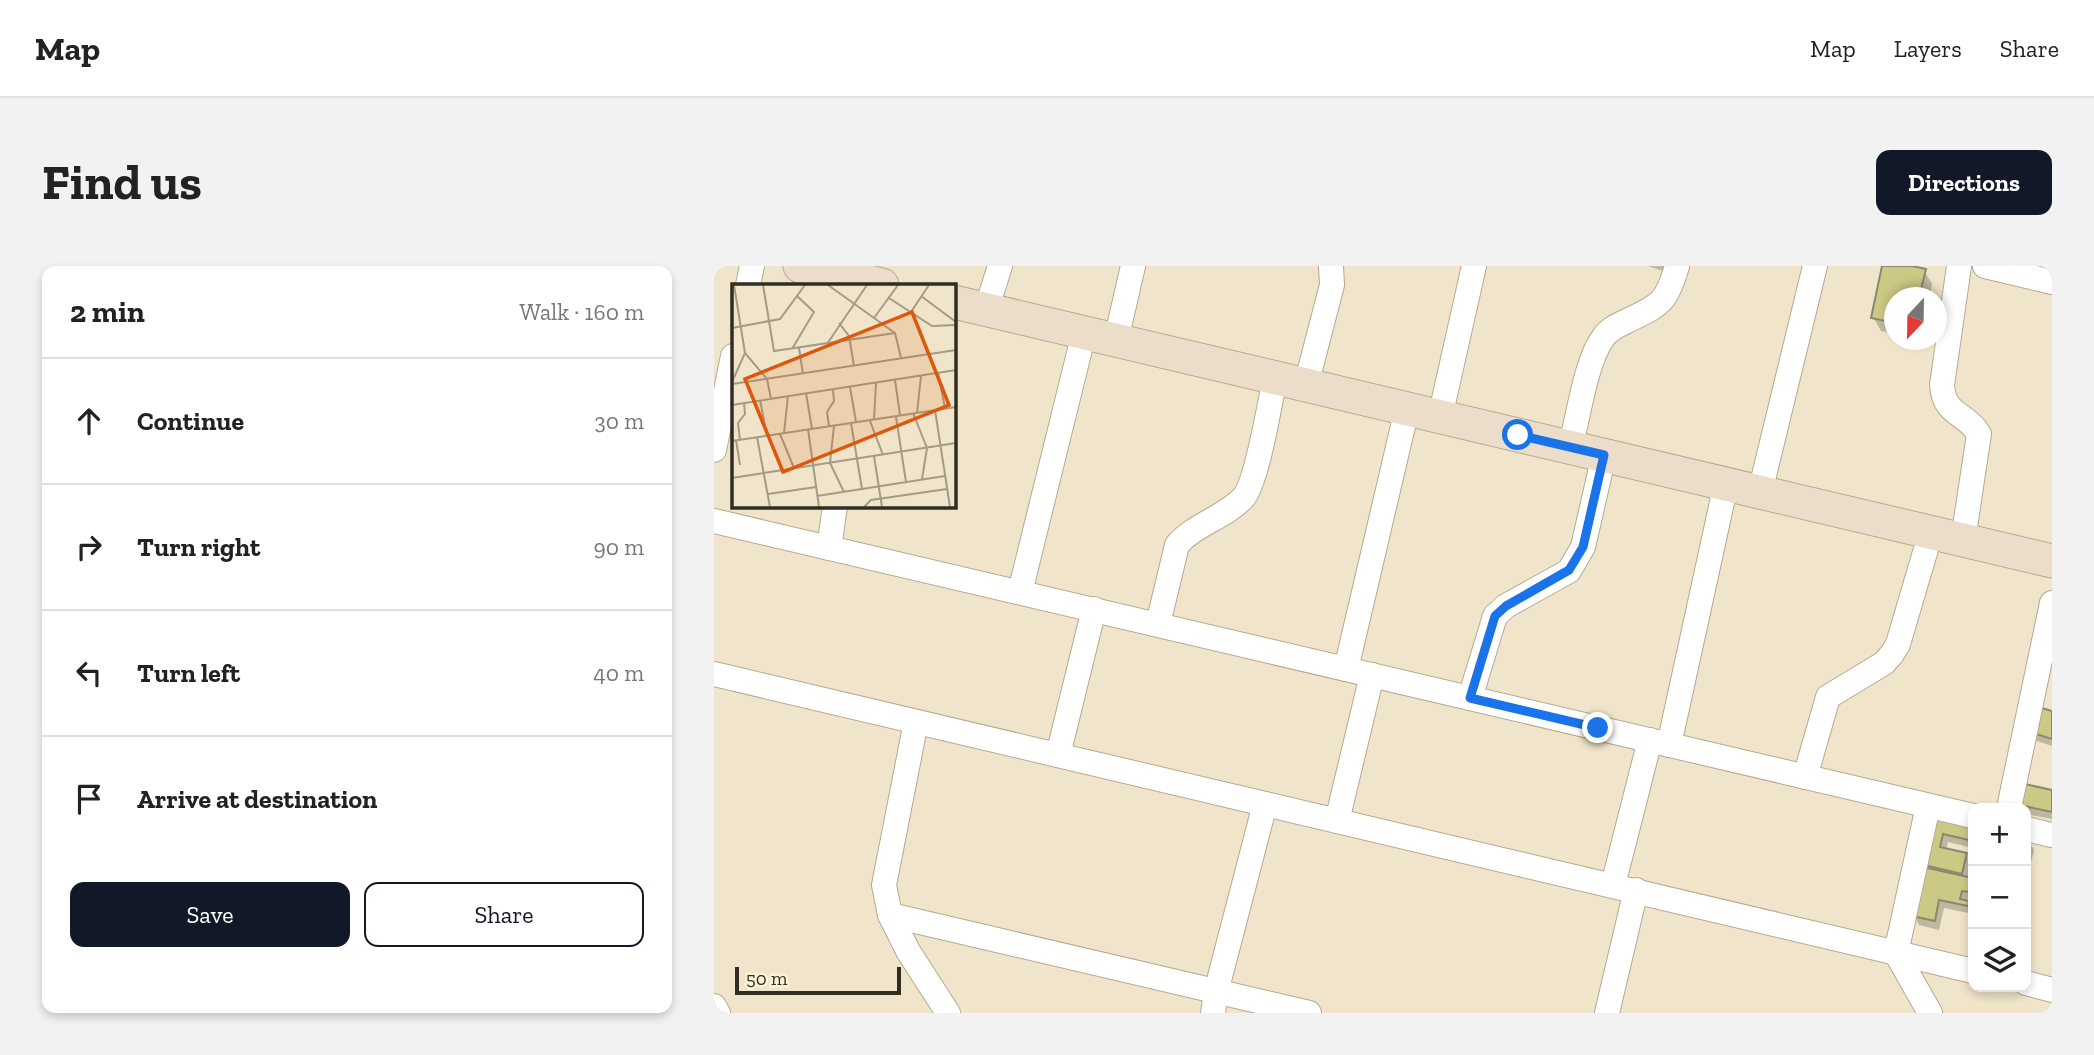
<!DOCTYPE html>
<html lang="en">
<head>
<meta charset="utf-8">
<style>
	:root { --surface:#fff; --page:#f2f2f2; --text:#222; --muted:#767676; --line:#e0e0e0; --accent:#111827 }
	body { margin:0; font-family:"Zilla Slab",serif; background:var(--page); color:var(--text) }
	.controls { position:absolute; right:21px; bottom:21px; display:grid; overflow:hidden; border-radius:14px; box-shadow:0 4px 10px #0003 }
	.controls button { width:63px; height:63px; display:grid; place-items:center; padding:0; border:0; border-bottom:2px solid var(--line); background:var(--surface); color:var(--text); font:35px sans-serif }
	.compass { position:absolute; left:1170px; top:21px; width:63px; height:63px; border-radius:50%; background:var(--surface); box-shadow:0 4px 10px #0003; rotate:202deg }
	.scale { position:absolute; left:21px; bottom:18px; width:166px; box-sizing:border-box; padding-left:7px; border:4px solid #312d22; border-top:0; font-size:19px; line-height:24px; white-space:nowrap; color:#312d22; -webkit-text-stroke:5px #fdf2d7; paint-order:stroke }
	.stop { position:absolute; width:21px; height:21px; margin:-16px; border:5px solid #1a73e8; border-radius:50%; background:#fff }
	.stop.end { background:#1a73e8; border-color:#fff; box-shadow:0 2px 7px #0008 }
	.list { margin:0; padding:0; list-style:none }
	h2 { display:flex; justify-content:space-between; align-items:center; height:91px; margin:0; padding:0 28px; font-size:30px }
	h2 small { font-size:23px; font-weight:400; color:var(--muted) }
	.list li { display:grid; grid-template-columns:46px 1fr auto; gap:21px; align-items:center; box-sizing:border-box; height:126px; padding:0 28px; border-top:2px solid var(--line) }
	.list b { display:block; font-size:26px; white-space:nowrap }
	.list em { font-size:23px; font-style:normal; color:var(--muted) }
	.actions { display:flex; gap:14px; padding:21px 28px }
	.actions a { flex:1; padding:16px 0; border:2px solid var(--accent); border-radius:14px; text-align:center; font-size:24px; color:var(--accent) }
	.actions .main { background:var(--accent); color:#fff }
	.icon { flex:none; width:38px; height:38px; fill:none; stroke:currentColor; stroke-width:2; stroke-linecap:round; stroke-linejoin:round }
	.map { position:relative; flex:none; width:1338px; height:747px; overflow:hidden; border-radius:14px }
	header { display:flex; align-items:center; gap:42px; box-sizing:border-box; height:98px; padding:0 35px; background:var(--surface); border-bottom:2px solid var(--line) }
	header strong { font-size:33px }
	nav { display:flex; gap:38px; margin-inline-start:auto; font-size:24px }
	.intro { display:flex; align-items:center; justify-content:space-between; box-sizing:border-box; height:168px; padding:0 42px }
	h1 { margin:0; font-size:49px }
	.button { padding:18px 32px; border-radius:14px; background:var(--accent); color:#fff; font-size:24px; font-weight:700 }
	main { display:flex; gap:42px; padding:0 42px }
	aside { flex:1; background:var(--surface); border-radius:14px; box-shadow:0 4px 10px #0003 }
	.map>svg:first-child { display:block }
	.shadow { fill:#0003 }
	.building { fill:#ccc985; stroke:#8a896f; stroke-width:2 }
	.lines { fill:none; stroke-linecap:round; stroke-linejoin:round }
	.minor-casing { stroke:#b4aa90; stroke-width:26 }
	.secondary-casing { stroke:#b4aa90; stroke-width:35 }
	.minor { stroke:#fff; stroke-width:24 }
	.secondary { stroke:#ecddca; stroke-width:33 }
	.route { stroke:#1a73e8; stroke-width:9 }
	.inset-road { fill:none; stroke:#a49b87; stroke-width:2 }
	.view { fill:#df570d; fill-opacity:0.15; stroke:#df570d; stroke-width:3.5 }
	.inset-edge { fill:none; stroke:#312d22; stroke-width:3.5 }
</style>
</head>
<body>
<header>
<strong>Map</strong>
<nav><a>Map</a><a>Layers</a><a>Share</a></nav>
</header>
<div class="intro"><h1>Find us</h1><a class="button">Directions</a></div>
<main>
<aside>
<h2>2 min<small>Walk · 160 m</small></h2>
<ul class="list">
<li><svg class="icon" aria-label="ahead" viewBox="0 0 24 24"><path d="M12 20V5M6 11l6-6 6 6"/></svg><div><b>Continue</b></div><em>30 m</em></li>
<li><svg class="icon" aria-label="right" viewBox="0 0 24 24"><path d="M7 20v-9h11M14 6l5 5-5 5"/></svg><div><b>Turn right</b></div><em>90 m</em></li>
<li><svg class="icon" aria-label="left" viewBox="0 0 24 24"><path d="M17 20v-9H6M10 6l-5 5 5 5"/></svg><div><b>Turn left</b></div><em>40 m</em></li>
<li><svg class="icon" aria-label="arrive" viewBox="0 0 24 24"><path d="M6 21V4h12l-3 4 3 4H6"/></svg><div><b>Arrive at destination</b></div></li>
</ul>
<div class="actions"><a class="main">Save</a><a>Share</a></div>
</aside>
<div class="map">
<svg width="1338" height="747" viewBox="0 0 1338 747">
	<rect width="100%" height="100%" fill="#f0e5ca"/>
	<g class="shadow">
		<polygon points="934,0 954,0 952,6"/>
		<polygon points="1170,0 1190,0 1210,4 1218,18 1216,32 1181,32 1181,68 1167,65 1159,51"/>
		<polygon points="1322,442 1338,447 1338,480 1320,474"/>
		<polygon points="1307,519 1338,526 1338,553 1312,548 1312,542 1306,542"/>
		<polygon points="1221,554 1257,562 1259,565 1259,582 1234,576 1232,584 1252,588 1257,597 1254,613 1259,615 1259,634 1253,633 1252,636 1259,648 1230,642 1225,664 1205,659 1200,650 1215,605 1211,599"/>
		<polygon points="1314,574 1320,584 1312,617 1312,583"/>
	</g>
	<g class="building">
		<polygon points="1168,0 1198,0 1212,3 1205,32 1181,32 1181,57 1157,52"/>
		<polygon points="1321,440 1338,445 1338,473 1313,465"/>
		<polygon points="1306,517 1338,524 1338,546 1301,538"/>
		<polygon points="1220,551 1259,560 1255,574 1229,568 1226,581 1253,587 1248,608 1210,599"/>
		<polygon points="1209,601 1259,612 1257,626 1248,625 1246,633 1255,635 1254,640 1225,634 1221,655 1198,650"/>
	</g>
	<g class="lines">
		<defs>
			<g id="minor">
				<path d="M 1245,0 L 1228,119 C 1230,150 1252,146 1265,168 L 1249,274"/>
				<polyline points="1271,0 1338,16"/>
				<polyline points="34,19 38,0"/>
				<polyline points="272,44 286,0"/>
				<polyline points="402,74 419,0"/>
				<polyline points="592,119 618,19 617,0"/>
				<polyline points="726,151 760,0"/>
				<path d="M 856,182 C 864,153 872,94 889,72 C 894,64 902,60 911,56 C 945,39 952,39 963,0"/>
				<polyline points="0,184 19,90"/>
				<polyline points="1046,226 1101,0"/>
				<polyline points="0,255 1259,550"/>
				<polyline points="115,282 121,240"/>
				<polyline points="306,326 370,67"/>
				<path d="M 444,358 L 463,279 C 481,258 510,252 529,232 C 543,217 556,136 561,112"/>
				<polyline points="632,403 693,143"/>
				<polyline points="0,408 1259,705"/>
				<polyline points="756,432 781,350 792,340 855,305 869,281 890,189"/>
				<polyline points="202,456 170,619 176,649 194,685 234,747"/>
				<polyline points="955,479 1012,218"/>
				<polyline points="344,489 380,343"/>
				<polyline points="1091,511 1114,431 1170,397 1178,388 1184,378 1217,266"/>
				<polyline points="1214,540 1182,687 1216,747"/>
				<polyline points="1295,542 1338,337"/>
				<polyline points="623,555 658,409"/>
				<polyline points="1312,563 1338,569"/>
				<polyline points="899,619 936,474"/>
				<polyline points="176,649 595,747"/>
				<polyline points="1312,717 1338,724"/>
				<polyline points="0,740 4,747"/>
				<polyline points="499,747 502,726 551,538"/>
				<polyline points="893,747 922,624"/>
			</g>
			<g id="secondary">
				<polyline points="86,0 168,19"/>
				<polyline points="240,36 1338,295"/>
			</g>
		</defs>
		<use href="#minor" class="minor-casing"/>
		<use href="#secondary" class="secondary-casing"/>
		<use href="#minor" class="minor"/>
		<use href="#secondary" class="secondary"/>
	</g>
	<g class="lines">
		<polyline class="route" points="804,169 890,189 869,281 855,304 792,340 781,350 756,432 884,462"/>
	</g>
	<g transform="translate(18 18)">
		<rect width="224" height="224" fill="#f0e5ca"/>
		<path class="inset-road" d="M 2,1 L 13,69 L 35,95 L 39,115M 31,1 L 42,67 L 163,49M 96,1 L 163,49 L 169,74M 189,12 L 224,38M 157,14 L 200,42 L 224,41M 179,28 L 197,1M 142,34 L 166,1M 107,39 L 117,52 L 122,82M 0,44 L 48,35 L 73,1M 95,60 L 135,1M 67,64 L 71,90M 60,65 L 82,28 L 65,12M 206,89 L 213,124M 163,96 L 168,131M 0,98 L 13,69M 0,100 L 224,66M 118,103 L 124,138M 74,109 L 80,145M 28,116 L 35,152M 0,121 L 224,86M 203,126 L 218,223M 181,129 L 195,164 L 190,195M 185,129 L 189,92M 164,133 L 174,198M 142,135 L 144,99M 138,137 L 151,171M 119,139 L 130,205M 97,142 L 95,128 L 102,117 L 101,105M 102,142 L 98,179 L 112,208M 76,145 L 87,223M 52,149 L 56,112M 48,150 L 62,184M 25,153 L 38,223M 4,156 L 8,181M 8,156 L 6,139 L 13,130 L 12,119M 0,157 L 224,123M 142,172 L 150,223M 0,194 L 224,159M 36,210 L 84,203M 85,212 L 213,192M 132,223 L 139,216 L 215,205"/>
		<path class="view" d="M 180,28 L 217,121 L 51,188 L 13,95 Z"/>
		<rect width="224" height="224" class="inset-edge"/>
	</g>
</svg>
<div class="controls">
<button>+</button>
<button>−</button>
<button><svg class="icon" aria-label="layers" viewBox="0 0 24 24"><path d="M12 4l9 5-9 5-9-5zM3 14l9 5 9-5"/></svg></button>
</div>
<svg class="compass" viewBox="-18 -18 36 36"><path d="M0-13l5 13h-10z" fill="#e53935"/><path d="M0 13l5-13h-10z" fill="#767676"/></svg>
<div class="scale">50 m</div>
<div class="stop" style="left:804px;top:169px"></div>
<div class="stop end" style="left:884px;top:462px"></div>
</div>
</main>
</body>
</html>
